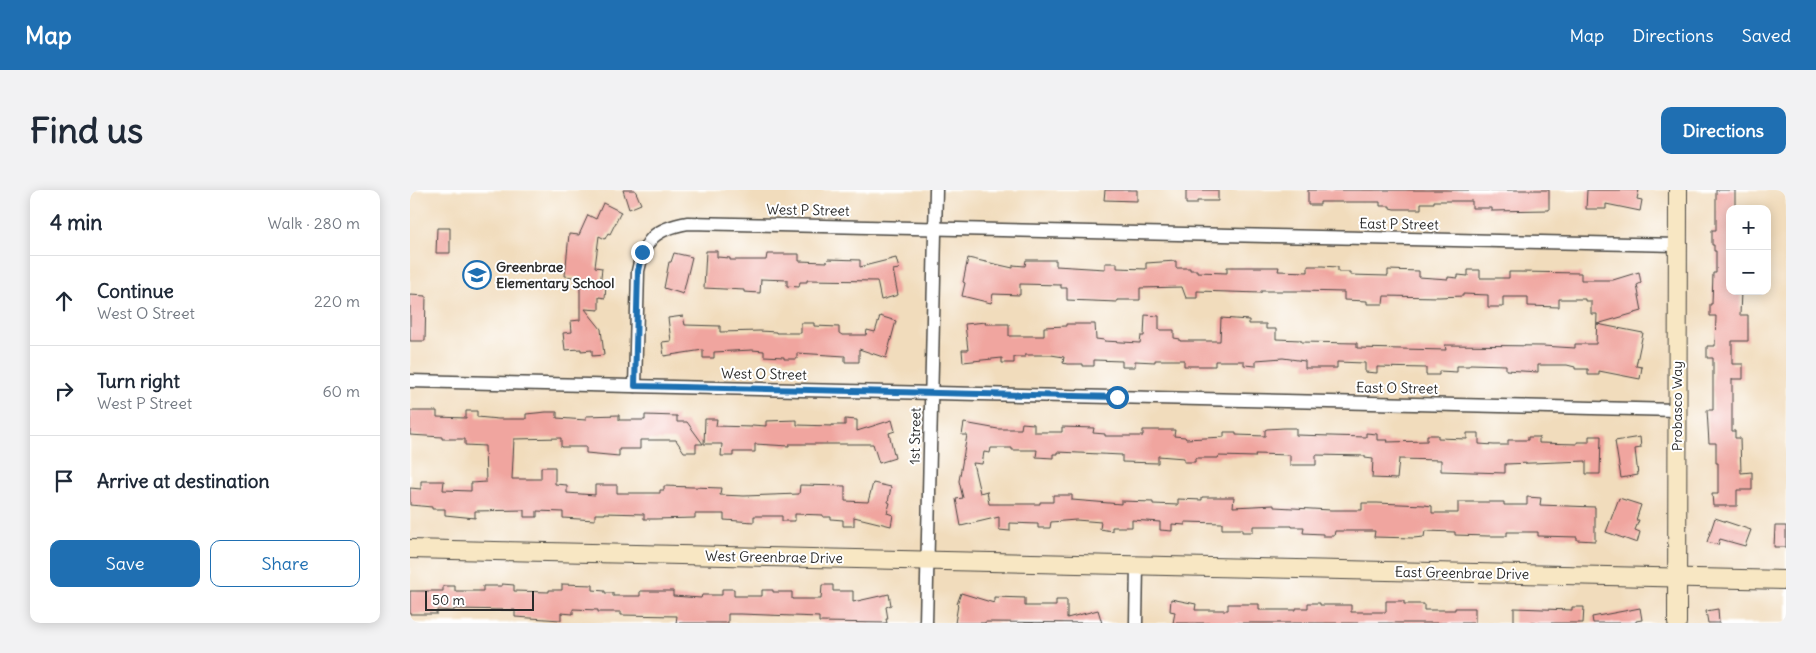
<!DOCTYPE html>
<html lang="en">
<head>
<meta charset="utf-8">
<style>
	:root { --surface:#fff; --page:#f2f2f3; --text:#1f2937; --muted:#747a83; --line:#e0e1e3; --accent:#1f6fb2 }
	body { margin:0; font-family:Delius,sans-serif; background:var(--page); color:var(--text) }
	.controls { position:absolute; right:15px; top:15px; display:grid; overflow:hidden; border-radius:10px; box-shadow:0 2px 12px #0003 }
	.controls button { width:45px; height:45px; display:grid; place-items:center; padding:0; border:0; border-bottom:1px solid var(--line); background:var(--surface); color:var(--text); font:25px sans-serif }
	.scale { position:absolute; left:15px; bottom:12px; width:109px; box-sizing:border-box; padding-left:5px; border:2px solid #2b2b2b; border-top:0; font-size:14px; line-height:18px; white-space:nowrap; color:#2b2b2b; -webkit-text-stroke:4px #fff; paint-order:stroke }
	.stop { position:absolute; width:15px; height:15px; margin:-11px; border:4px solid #1f6fb2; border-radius:50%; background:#fff }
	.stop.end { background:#1f6fb2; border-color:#fff; box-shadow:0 1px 5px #0008 }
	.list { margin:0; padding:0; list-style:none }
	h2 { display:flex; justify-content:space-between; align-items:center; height:65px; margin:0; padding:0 20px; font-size:21px }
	h2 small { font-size:16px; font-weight:400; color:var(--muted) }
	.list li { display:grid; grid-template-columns:32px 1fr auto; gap:15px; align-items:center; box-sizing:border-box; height:90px; padding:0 20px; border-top:1px solid var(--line) }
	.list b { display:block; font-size:19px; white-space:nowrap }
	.list p { margin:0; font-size:16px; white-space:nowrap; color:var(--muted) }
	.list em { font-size:16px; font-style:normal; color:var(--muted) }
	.actions { display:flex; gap:10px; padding:15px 20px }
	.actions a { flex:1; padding:11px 0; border:1px solid var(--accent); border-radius:10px; text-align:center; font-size:18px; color:var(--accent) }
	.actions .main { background:var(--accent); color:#fff }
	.icon { flex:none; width:28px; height:28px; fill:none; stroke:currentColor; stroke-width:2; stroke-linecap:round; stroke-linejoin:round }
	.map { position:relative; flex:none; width:1376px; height:433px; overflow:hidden; border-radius:10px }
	header { display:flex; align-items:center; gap:30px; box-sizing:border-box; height:70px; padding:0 25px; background:var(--accent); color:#fff }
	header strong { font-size:24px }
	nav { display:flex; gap:28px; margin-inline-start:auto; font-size:18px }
	.intro { display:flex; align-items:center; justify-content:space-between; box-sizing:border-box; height:120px; padding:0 30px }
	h1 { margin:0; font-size:35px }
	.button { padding:12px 22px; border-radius:10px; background:var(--accent); color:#fff; font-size:18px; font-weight:700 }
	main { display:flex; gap:30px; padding:0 30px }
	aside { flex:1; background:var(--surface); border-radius:10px; box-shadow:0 2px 12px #0003 }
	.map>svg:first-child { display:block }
	.building { fill:#f0a59f }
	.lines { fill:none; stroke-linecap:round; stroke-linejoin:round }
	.street-casing { stroke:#494641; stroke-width:15 }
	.secondary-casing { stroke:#494641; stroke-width:20 }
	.street { stroke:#fff; stroke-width:12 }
	.secondary { stroke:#f8e7c3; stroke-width:18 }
	.route { stroke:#1f6fb2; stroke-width:6 }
	.labels { text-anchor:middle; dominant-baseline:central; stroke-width:4; stroke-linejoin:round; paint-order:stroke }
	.street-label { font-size:14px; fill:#2b2b2b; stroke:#fff }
	.poi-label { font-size:14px; font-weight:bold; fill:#2b2b2b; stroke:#fff; text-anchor:start }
</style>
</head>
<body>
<header>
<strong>Map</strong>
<nav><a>Map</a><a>Directions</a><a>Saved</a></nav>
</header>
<div class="intro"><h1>Find us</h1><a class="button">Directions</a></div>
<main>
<aside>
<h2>4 min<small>Walk · 280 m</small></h2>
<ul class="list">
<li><svg class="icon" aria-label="ahead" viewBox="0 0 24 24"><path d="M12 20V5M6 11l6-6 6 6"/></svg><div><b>Continue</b><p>West O Street</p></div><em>220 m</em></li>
<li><svg class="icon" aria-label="right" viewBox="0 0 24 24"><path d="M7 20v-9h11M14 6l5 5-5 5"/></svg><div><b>Turn right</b><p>West P Street</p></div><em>60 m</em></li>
<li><svg class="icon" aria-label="arrive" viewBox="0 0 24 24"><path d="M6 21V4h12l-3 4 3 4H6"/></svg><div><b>Arrive at destination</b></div></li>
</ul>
<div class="actions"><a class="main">Save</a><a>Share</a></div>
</aside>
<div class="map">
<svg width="1376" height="433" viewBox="0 0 1376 433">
	<rect width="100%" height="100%" fill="#fff"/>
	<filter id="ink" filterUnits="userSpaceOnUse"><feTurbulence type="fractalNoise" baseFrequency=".02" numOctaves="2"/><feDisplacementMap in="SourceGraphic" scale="10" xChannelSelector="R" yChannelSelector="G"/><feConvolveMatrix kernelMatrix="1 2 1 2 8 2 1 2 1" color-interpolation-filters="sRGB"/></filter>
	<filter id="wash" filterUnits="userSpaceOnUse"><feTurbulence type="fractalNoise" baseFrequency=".0096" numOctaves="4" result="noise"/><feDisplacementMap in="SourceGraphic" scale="20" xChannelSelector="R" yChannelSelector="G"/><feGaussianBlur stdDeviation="1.12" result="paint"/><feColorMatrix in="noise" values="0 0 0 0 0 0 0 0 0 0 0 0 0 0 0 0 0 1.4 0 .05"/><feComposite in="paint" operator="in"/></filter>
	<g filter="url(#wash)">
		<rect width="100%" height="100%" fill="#f1dcbc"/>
		<g id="blocks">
			<g class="building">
				<polygon points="213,0 225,0 231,14 219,19"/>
				<polygon points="695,0 727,0 727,11 694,10"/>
				<polygon points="776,0 808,0 808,11 787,11 787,14 776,14"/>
				<polygon points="898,0 1139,0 1139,20 1082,21 1082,18 1062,18 1062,11 1024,11 1024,13 1011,13 1011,19 984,19 980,18 980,16 970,16 970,12 910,12 910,15 898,15"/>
				<polygon points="1177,0 1229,0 1227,9 1232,10 1230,21 1196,14 1196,19 1176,19"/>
				<polygon points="1306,0 1325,0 1325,19 1320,19 1320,101 1331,101 1330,125 1338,125 1338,151 1322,151 1322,174 1333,174 1333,189 1322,189 1322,241 1325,241 1325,248 1330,248 1331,283 1342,282 1342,300 1327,300 1327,316 1303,316 1302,304 1308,304 1308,273 1306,273 1306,253 1299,253 1297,220 1303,220 1303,168 1297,168 1297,156 1305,156 1306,126 1300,126 1300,114 1302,114 1303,83 1306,83 1306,61 1304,61 1304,55 1302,55 1302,40 1306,40"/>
				<polygon points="193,13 211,22 200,44 198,43 195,49 189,46 185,77 192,78 190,96 196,96 195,108 189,107 189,120 175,119 191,139 194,165 182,166 182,160 171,161 171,159 155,160 153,143 162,142 161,131 170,130 170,88 155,86 159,44 169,45 178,25 186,29"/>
				<polygon points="27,38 40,38 40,63 26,63"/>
				<polygon points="296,61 307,61 307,67 320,68 320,70 356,70 357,64 389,64 389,71 417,72 418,69 450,70 450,77 486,68 489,79 483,80 488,105 471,110 467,91 397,90 397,92 390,92 389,97 377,96 377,90 351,89 350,103 334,102 334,100 294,98"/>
				<polygon points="264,63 282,67 273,104 254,98 259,72 261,72"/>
				<polygon points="558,68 603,78 603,75 615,76 616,70 646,70 646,76 695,79 695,73 707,73 707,78 736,79 736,73 766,71 766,78 780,78 780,80 787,80 787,82 817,83 817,77 869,77 868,81 898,82 898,76 912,76 928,77 928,82 940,82 940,85 978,86 978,80 1009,81 1009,87 1038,89 1038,87 1048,88 1048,85 1058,86 1058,80 1070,80 1070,88 1099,88 1099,82 1110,82 1171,83 1171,90 1203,90 1229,82 1231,93 1227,95 1232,121 1187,134 1233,143 1226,176 1232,177 1230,189 1189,181 1189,185 1178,185 1178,179 1165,179 1165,177 1157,175 1128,175 1128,182 1096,180 1096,175 1060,174 1059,176 1047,176 1047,182 1029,181 1029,185 1016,185 1016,178 967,177 967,183 955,182 955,173 927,172 927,178 895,178 895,171 873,168 846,170 846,176 834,175 834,171 805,171 805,176 774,176 774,170 745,170 745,172 725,171 725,177 712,177 712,171 684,170 684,176 673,176 673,174 657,174 653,173 654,167 641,165 615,165 615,167 604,167 604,173 592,173 592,168 553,172 552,160 558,160 555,134 576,132 575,134 599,134 599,146 634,146 634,137 656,136 656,134 685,134 686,149 694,150 694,151 730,153 731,146 734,146 735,125 749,126 749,140 764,140 764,148 770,149 770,151 810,151 811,128 839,130 839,134 856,134 856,139 866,139 866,149 891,150 891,152 947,153 947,158 1036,160 1035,155 1133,156 1165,158 1165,154 1186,154 1187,124 1181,124 1181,111 1175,111 1175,109 1149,109 1149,117 1118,116 1118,107 1093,107 1093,117 1078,117 1078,105 1053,104 1053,106 1029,107 974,106 973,114 957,114 957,111 934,110 934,102 892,101 851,101 851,103 787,101 787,108 776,108 772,97 730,98 730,110 707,110 707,112 657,110 657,98 651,98 651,95 610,94 610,105 583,104 581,113 552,106 555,93 553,92"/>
				<polygon points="0,105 16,106 15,151 0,151"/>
				<polygon points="273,126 275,135 310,136 310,142 350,141 366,142 366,143 391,143 391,133 404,133 404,136 429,137 429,143 432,145 456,145 457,140 465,142 470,126 486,131 476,168 449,159 449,172 435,172 435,166 387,163 387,169 374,169 374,167 354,166 354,161 342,160 304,162 304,168 293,168 293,160 254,166 252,152 261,151 258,128"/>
				<polygon points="0,221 27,221 27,227 56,228 56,221 67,221 67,227 88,229 116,229 116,224 136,222 147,222 147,228 176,230 176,226 209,225 209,230 235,230 235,225 267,226 267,232 277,232 293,254 286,254 286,262 274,262 266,250 230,250 230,259 209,259 209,266 176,263 176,257 151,257 151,248 104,249 102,289 131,289 131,277 145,277 145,294 157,295 157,303 185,305 185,295 207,295 207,303 250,303 250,300 254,300 254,296 311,298 310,305 334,306 389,304 390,295 435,296 435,311 458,312 463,293 481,297 478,312 480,313 477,323 483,325 481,336 444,327 444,336 433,336 433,330 421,329 421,327 413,327 413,325 385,324 385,331 372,331 372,326 344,326 344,332 314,330 314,324 285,324 285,328 245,329 234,329 234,324 195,323 195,324 185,324 185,330 153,328 153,322 127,321 127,327 114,327 114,320 65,321 65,328 35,325 35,319 22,319 22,317 0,315 0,298 11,299 11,291 34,291 33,300 61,301 61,293 76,292 75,256 55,255 55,249 32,249 32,247 0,245"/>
				<polygon points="295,229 307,229 306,236 342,237 342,235 356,236 356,231 387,230 387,235 422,236 422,235 435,235 435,229 447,230 447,241 482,230 485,241 479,243 485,268 469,273 463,254 379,254 379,256 345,254 345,262 323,262 323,266 311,266 312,254 294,254"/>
				<polygon points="554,233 588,239 611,239 612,233 624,234 624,242 652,242 652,237 684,238 683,243 695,244 695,246 733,246 733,240 765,240 764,246 775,247 776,249 814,247 814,242 826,242 826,245 855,246 855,240 857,239 874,238 886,238 886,245 956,247 956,243 967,244 967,250 978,250 977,252 1017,251 1017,245 1028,245 1028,248 1057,249 1057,243 1069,243 1069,254 1084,255 1098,255 1098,250 1118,250 1118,247 1129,247 1129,253 1167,254 1167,252 1179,252 1179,246 1191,246 1190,284 1176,284 1176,271 1095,274 1095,283 1031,281 1031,270 989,269 987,289 962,288 963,269 955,268 955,266 906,265 906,275 880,275 880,265 845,264 846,267 809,266 808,268 785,268 785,272 774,272 774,268 748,266 748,273 712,272 712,265 647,262 647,264 643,264 643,268 626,267 627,260 602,260 602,258 581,258 580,263 574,262 572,274 563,273 570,303 577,301 579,314 630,314 630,312 643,312 643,305 662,305 662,310 711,314 711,311 743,312 743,314 768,315 768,309 792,310 792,307 824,307 823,317 864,315 864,317 921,320 952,320 952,313 967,313 1014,315 1022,316 1022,323 1048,323 1048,312 1094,312 1094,315 1117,315 1117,307 1131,308 1130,315 1185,317 1185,351 1167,350 1167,347 1128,346 1128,342 1097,342 1097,346 1078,346 1045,345 1045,342 1015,341 1014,347 1003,348 964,347 965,341 925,341 924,346 913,346 913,344 893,343 894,337 882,337 882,336 843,336 843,342 832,342 832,339 812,339 812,333 775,332 775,335 762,334 762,341 750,340 750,332 722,330 722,337 702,337 702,341 690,339 691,332 666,330 641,332 640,338 628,338 628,334 600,333 600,341 589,340 589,327 551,336 546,309 553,308 549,291 557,245 552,245"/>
				<polygon points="1230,247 1231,258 1225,259 1228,285 1211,288 1205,251"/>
				<polygon points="1209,308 1231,315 1226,330 1229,330 1225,340 1230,342 1227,353 1196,342"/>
				<polygon points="1305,328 1341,340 1335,356 1310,349 1308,355 1297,352"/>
				<polygon points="1365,336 1376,336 1376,357 1364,357"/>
				<polygon points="92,394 104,395 104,401 139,402 139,400 152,400 152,394 183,395 183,400 195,401 195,403 203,403 203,406 230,406 230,401 263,401 263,406 291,408 292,405 312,405 312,399 324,399 324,406 352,406 352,400 363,400 363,402 382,402 382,409 411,409 412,395 423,395 423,401 443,401 443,412 479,404 481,415 476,417 478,429 476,429 477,433 409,432 409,427 331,424 318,424 318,433 266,433 267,426 211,425 211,422 188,422 188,420 163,419 163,424 151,423 151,430 105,427 105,420 44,419 44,421 27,420 27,424 0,424 0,401 33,401 33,396 45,396 45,401 73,401 73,396 92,396"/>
				<polygon points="551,403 584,413 584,407 615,408 615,416 646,416 646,410 657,410 657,428 688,420 692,433 575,432 575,433 545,433 548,415 547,414"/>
				<polygon points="761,409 786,414 785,420 818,420 818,414 849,414 849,420 886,420 886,418 898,418 898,413 910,413 910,415 941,415 941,422 976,422 976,411 994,411 994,414 1014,414 1014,420 1045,420 1045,418 1065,418 1065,433 763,433 765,422 760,421"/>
				<polygon points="1162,417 1174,417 1173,433 1104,433 1104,418 1162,420"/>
				<polygon points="1230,418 1232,430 1226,431 1226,433 1183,433 1182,427"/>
				<polygon points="1308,419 1309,433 1298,433 1296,421"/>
			</g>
		</g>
	</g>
	<g filter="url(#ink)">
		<use href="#blocks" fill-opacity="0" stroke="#494641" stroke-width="1"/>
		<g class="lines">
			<defs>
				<g id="street">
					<polyline points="0,191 1267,220"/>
					<path d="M 225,196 L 228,81 C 235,48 245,39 278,33 L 1267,55"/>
					<polyline points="516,433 526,0"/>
					<polyline points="726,433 727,375"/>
				</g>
				<g id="secondary">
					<polyline points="0,359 1376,390"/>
					<polyline points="1267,433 1268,0"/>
				</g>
			</defs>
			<use href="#street" class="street-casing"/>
			<use href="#secondary" class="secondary-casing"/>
			<use href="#street" class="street"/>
			<use href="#secondary" class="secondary"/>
		</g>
	</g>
	<g class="lines" filter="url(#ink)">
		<polyline class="route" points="232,62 228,81 225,196 707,207"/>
	</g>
	<defs>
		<symbol id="school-ring" viewBox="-11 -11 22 22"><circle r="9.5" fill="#fff" stroke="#1f6fb2" stroke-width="1.5"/><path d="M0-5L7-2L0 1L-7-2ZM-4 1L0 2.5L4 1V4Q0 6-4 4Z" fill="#1f6fb2"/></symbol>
	</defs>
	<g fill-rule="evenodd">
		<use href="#school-ring" x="51" y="69" width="32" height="32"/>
	</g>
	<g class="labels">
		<g class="street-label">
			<text transform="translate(398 20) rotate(1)">West P Street</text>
			<text transform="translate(989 34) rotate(1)">East P Street</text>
			<text transform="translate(354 184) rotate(1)">West O Street</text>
			<text transform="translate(987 198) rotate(1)">East O Street</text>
			<text transform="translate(1267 216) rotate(-90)">Probasco Way</text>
			<text transform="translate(505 246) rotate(-89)">1st Street</text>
			<text transform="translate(364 367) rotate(1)">West Greenbrae Drive</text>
			<text transform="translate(1052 383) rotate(1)">East Greenbrae Drive</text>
		</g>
		<g class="poi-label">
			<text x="86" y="77">Greenbrae<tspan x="86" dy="16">Elementary School</tspan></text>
		</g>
	</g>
</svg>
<div class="controls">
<button>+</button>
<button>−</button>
</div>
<div class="scale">50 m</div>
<div class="stop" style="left:707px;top:207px"></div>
<div class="stop end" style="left:232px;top:62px"></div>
</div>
</main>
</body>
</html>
